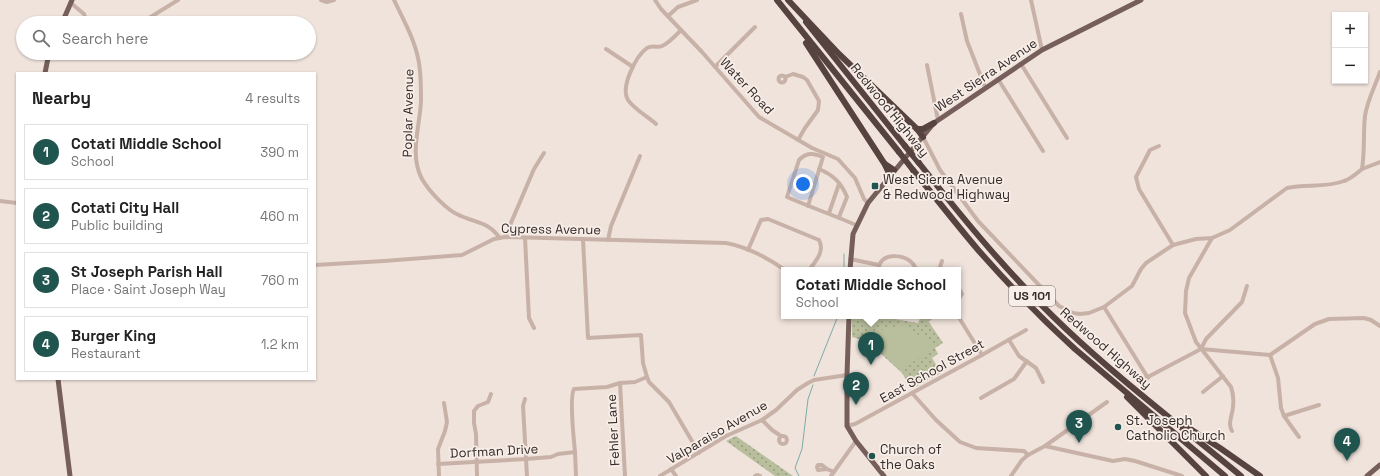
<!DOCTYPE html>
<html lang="en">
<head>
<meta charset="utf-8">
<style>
	:root { --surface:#fff; --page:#f2f2f2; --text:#222; --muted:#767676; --line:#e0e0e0; --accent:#20544f }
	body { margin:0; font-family:"Space Grotesk",sans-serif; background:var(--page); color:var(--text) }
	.controls { position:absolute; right:12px; top:12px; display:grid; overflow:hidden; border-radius:0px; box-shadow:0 1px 3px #0004 }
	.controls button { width:36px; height:36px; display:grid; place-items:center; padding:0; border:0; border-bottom:1px solid var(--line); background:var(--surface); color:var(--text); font:20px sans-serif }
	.you { position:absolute; left:803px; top:184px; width:14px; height:14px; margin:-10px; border:3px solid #fff; border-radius:50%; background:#1a73e8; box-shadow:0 0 0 6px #1a73e833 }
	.badge { display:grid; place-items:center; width:26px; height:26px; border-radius:50%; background:var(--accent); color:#fff; font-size:13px; font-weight:700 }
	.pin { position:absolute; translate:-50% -33px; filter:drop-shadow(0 1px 2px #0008) }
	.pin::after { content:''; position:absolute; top:21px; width:14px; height:12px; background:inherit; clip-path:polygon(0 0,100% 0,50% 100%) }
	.popup { position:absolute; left:781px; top:267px; width:180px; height:52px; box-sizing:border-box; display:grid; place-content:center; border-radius:0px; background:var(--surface); filter:drop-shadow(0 1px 3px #0005); font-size:13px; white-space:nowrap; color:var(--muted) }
	.popup b { font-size:15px; color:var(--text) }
	.popup::after { content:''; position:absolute; left:50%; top:100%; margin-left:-8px; border:8px solid transparent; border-top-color:var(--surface) }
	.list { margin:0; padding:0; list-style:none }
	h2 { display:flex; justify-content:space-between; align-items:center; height:52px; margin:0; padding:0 16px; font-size:17px }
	h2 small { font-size:13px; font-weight:400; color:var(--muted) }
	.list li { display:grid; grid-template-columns:26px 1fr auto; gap:12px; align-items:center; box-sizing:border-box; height:56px; margin:0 8px 8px; padding:0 8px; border:1px solid var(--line); border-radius:0px }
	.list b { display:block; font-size:15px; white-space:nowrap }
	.list p { margin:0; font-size:13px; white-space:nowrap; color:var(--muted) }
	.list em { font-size:13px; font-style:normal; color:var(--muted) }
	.icon { flex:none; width:22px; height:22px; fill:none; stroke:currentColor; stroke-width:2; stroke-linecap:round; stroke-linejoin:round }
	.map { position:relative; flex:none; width:1380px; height:476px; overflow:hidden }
	.search { position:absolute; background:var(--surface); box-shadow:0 1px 3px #0004; left:16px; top:16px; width:300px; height:44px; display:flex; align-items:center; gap:10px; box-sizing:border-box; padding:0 14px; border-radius:22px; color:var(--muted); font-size:15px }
	.panel { position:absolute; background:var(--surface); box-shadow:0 1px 3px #0004; left:16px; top:72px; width:300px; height:308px; border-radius:0px }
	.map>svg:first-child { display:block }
	.grass { fill:url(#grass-dots) }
	.pitch { fill:#b9bf9d }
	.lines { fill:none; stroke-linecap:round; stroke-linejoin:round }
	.stream { stroke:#7caca6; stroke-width:1 }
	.minor { stroke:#c8b2a8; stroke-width:4 }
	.major { stroke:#765f5a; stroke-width:5 }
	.highway { stroke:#564340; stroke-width:6 }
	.highway-bridge { stroke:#564340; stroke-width:6 }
	.poi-dot { fill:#20544f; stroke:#f8eee8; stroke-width:1.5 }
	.labels { text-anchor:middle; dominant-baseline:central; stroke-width:3.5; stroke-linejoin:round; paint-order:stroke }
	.shield { fill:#f8eee8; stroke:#706562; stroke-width:1 }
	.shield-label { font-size:12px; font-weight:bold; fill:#352a28 }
	.street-label { font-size:13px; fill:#352a28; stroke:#f8eee8 }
	.poi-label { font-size:13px; fill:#352a28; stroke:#f8eee8; text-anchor:start }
</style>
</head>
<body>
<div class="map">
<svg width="1380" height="476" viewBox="0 0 1380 476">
	<defs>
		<pattern id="grass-dots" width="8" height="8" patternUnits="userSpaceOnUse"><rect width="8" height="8" fill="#b9bf9d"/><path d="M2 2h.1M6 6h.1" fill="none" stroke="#979b80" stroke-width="1.8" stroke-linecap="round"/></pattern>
	</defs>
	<rect width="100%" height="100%" fill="#f0e3dc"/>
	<g class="grass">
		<polygon points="852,316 877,316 918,323 921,316 925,316 943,343 935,348 938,354 932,358 941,373 912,389 902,373 876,349 866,341 852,337"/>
		<polygon points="736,436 793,476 775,476 726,441"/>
	</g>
	<polygon class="pitch" points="902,325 927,340 933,348 901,371 882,353 877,331"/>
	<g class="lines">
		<g class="stream">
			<polyline points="844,270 844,254"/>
			<polyline points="814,376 838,316"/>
			<polyline points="799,476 795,468 802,449 808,399 813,385"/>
		</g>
		<g class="minor">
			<polyline points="321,0 327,2 334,0"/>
			<path d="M 394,0 C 405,23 418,45 420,71 C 421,81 421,91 421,101 C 420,126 409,155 422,179 C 429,191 447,211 461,216 C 477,223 488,222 499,237"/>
			<polyline points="655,0 661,9 702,52 759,117 812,148 838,159 855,178 864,199 868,203"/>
			<polyline points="1031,0 1042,50"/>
			<polyline points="71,3 84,14 87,23"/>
			<polyline points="961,14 967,41 985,87"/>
			<polyline points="668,16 678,7 697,0"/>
			<polyline points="141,23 178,0"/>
			<polyline points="606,49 633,67"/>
			<polyline points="1021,64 1067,138"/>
			<polyline points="927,65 938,120"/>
			<polyline points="715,67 755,27"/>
			<circle cx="782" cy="79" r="3.5"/>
			<polyline points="785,77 793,74 803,77 807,80 819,101 818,110 805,128 798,140"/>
			<polyline points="998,79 1043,151"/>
			<path d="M 656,124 C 648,117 633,108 628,100 C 620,87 636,56 647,48 C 652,45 658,48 662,46 C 669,43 676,35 681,30"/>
			<path d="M 923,137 L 940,170 L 978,221 L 1059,306 L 1073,313 L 1080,314 L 1089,313 L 1104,307 L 1132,286 L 1141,269 L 1146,263 L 1173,245 L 1196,239 L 1212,238 L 1230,230 L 1287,188 C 1306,184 1326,188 1344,181 C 1351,179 1356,174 1362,169 C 1365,151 1363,134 1365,116 C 1367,101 1375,86 1380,72"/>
			<polyline points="1159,146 1150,150 1136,177 1139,189 1173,245"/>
			<path d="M 819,169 C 833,175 841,182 847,197 L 839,217"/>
			<polyline points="1362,169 1380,162"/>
			<polyline points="0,201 17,203"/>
			<path d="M 808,206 L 823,157 C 813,153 807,152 799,160 L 787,197 C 810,207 833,215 856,225"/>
			<polyline points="829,213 839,184"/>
			<polyline points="505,237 534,169 544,153"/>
			<polyline points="525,238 529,318 534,328"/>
			<path d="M 1212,238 L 1189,278 L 1186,291 L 1185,313 L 1196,342 L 1231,387 C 1233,393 1234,399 1233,406 C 1233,414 1227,423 1232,431"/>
			<polyline points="583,239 588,338 641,335 643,363 647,377 649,382 669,402 699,453"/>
			<polyline points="608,240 611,226 640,156"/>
			<path d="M 748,250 L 761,220 L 768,219 L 819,240 C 825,251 816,261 809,270"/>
			<polyline points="850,259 879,265"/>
			<path d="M 315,265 L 384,261 L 462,255 L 494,239 L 505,237 L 726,243 C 747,247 768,258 785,270"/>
			<path d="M 879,270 C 877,251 912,252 916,270"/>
			<polyline points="939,270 942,261"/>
			<polyline points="958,287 962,294 958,300"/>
			<polyline points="1104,307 1148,378"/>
			<polyline points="958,316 982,355"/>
			<polyline points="929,319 933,316"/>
			<polyline points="1009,340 1019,356 1036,368 1043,382"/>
			<polyline points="1201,349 1206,339 1242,302 1247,286"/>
			<polyline points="1270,355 1278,378 1281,408 1284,416 1299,437"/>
			<polyline points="1144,379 1201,349 1270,355 1315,324 1329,319 1364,318 1371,320 1380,326"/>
			<polyline points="620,383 625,476"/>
			<polyline points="1203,392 1223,376"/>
			<polyline points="912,393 936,420 960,442 976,448 1024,451 1028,455"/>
			<polyline points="981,398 1014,379 1027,361"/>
			<polyline points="525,399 523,406 527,476"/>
			<polyline points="1284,416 1319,405"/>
			<polyline points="762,420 772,430 781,436"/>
			<polyline points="847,426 855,424 982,355 1026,330"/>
			<circle cx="783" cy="440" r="4"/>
			<polyline points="1045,446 1113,461 1125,459 1135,461 1182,476"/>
			<polyline points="575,452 576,476"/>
			<path d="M 438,464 L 526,459 L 551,457 L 558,454 L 575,452 C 574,441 569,397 574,389 L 607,387 L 620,383 L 635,382 L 647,377"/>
			<polyline points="671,469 676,476"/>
			<polyline points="827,469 822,465 818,465 817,467 818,470 827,469 834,472"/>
			<polyline points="439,476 438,449 445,431 447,422 444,403"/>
			<polyline points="477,476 476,434 474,423 474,411 478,406 488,402 491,394"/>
			<polyline points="660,476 726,436 762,420 776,410 797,390 808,383 814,380 847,375"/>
			<polyline points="755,476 757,475 760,476"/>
			<polyline points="831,476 856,441"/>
			<polyline points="1011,476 1022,460 1028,455 1045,446 1107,402"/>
		</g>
		<g class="major">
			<polyline points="62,23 72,0"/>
			<polyline points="45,73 49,53"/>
			<polyline points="850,270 853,234 868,203 934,123 1042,50 1141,0"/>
			<polyline points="849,316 847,375 847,426 856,441 884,476"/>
			<polyline points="58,379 70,476"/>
			<polyline points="1367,476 1380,465"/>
		</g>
		<g class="highway">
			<polyline points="777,0 899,152"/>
			<polyline points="788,0 839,54 917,129 923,137"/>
			<polyline points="806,22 905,146"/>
			<polyline points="806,43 884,163 888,171 887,179"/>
			<polyline points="917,129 923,129 934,123"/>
			<path d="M 919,163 C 965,221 1011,277 1065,328 C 1121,381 1182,427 1241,476"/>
			<polyline points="885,164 894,170"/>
			<path d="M 913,170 C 935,197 956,224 979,251 C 1009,285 1041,318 1075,349 L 1225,476"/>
			<polyline points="1127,397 1206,476"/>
			<polyline points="1184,425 1220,448 1260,476"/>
		</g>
		<g class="highway-bridge">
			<polyline points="905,146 919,163"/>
			<polyline points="899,152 913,170"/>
		</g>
	</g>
	<g class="poi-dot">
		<rect x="871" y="182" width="8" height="8" rx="2"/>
		<circle cx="1118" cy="427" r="4"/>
		<circle cx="872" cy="456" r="4"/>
	</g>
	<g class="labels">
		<rect class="shield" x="1009" y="286" width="46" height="20" rx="3"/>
		<g class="shield-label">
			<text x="1032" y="296">US 101</text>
		</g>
		<g class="street-label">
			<text transform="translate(986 75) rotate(-34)">West Sierra Avenue</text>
			<text transform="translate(747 86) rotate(47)">Water Road</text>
			<text transform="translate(890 110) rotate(51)">Redwood Highway</text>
			<text transform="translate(408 113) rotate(-89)">Poplar Avenue</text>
			<text transform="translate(551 229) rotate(1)">Cypress Avenue</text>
			<text transform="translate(1106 348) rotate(41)">Redwood Highway</text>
			<text transform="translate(932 371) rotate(-29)">East School Street</text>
			<text transform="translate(613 430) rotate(-93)">Fehler Lane</text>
			<text transform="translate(717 432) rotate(-30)">Valparaiso Avenue</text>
			<text transform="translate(494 451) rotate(-3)">Dorfman Drive</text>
		</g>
		<g class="poi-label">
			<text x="883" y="179">West Sierra Avenue<tspan x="883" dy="15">&amp; Redwood Highway</tspan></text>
			<text x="1126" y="420">St. Joseph<tspan x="1126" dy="15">Catholic Church</tspan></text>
			<text x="880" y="449">Church of<tspan x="880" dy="15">the Oaks</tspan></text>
		</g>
	</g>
</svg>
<div class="controls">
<button>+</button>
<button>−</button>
</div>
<div class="you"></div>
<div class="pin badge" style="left:871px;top:365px">1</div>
<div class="popup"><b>Cotati Middle School</b>School</div>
<div class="pin badge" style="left:856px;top:405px">2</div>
<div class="pin badge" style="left:1079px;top:443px">3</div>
<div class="pin badge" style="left:1347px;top:461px">4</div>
<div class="search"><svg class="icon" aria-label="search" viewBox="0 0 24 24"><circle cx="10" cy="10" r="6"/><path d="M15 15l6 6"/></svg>Search here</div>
<section class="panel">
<h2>Nearby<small>4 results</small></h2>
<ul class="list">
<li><span class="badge">1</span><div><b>Cotati Middle School</b><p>School</p></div><em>390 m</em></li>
<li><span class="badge">2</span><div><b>Cotati City Hall</b><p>Public building</p></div><em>460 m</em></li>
<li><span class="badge">3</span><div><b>St Joseph Parish Hall</b><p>Place · Saint Joseph Way</p></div><em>760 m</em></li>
<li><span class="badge">4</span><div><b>Burger King</b><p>Restaurant</p></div><em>1.2 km</em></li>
</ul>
</section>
</div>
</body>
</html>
